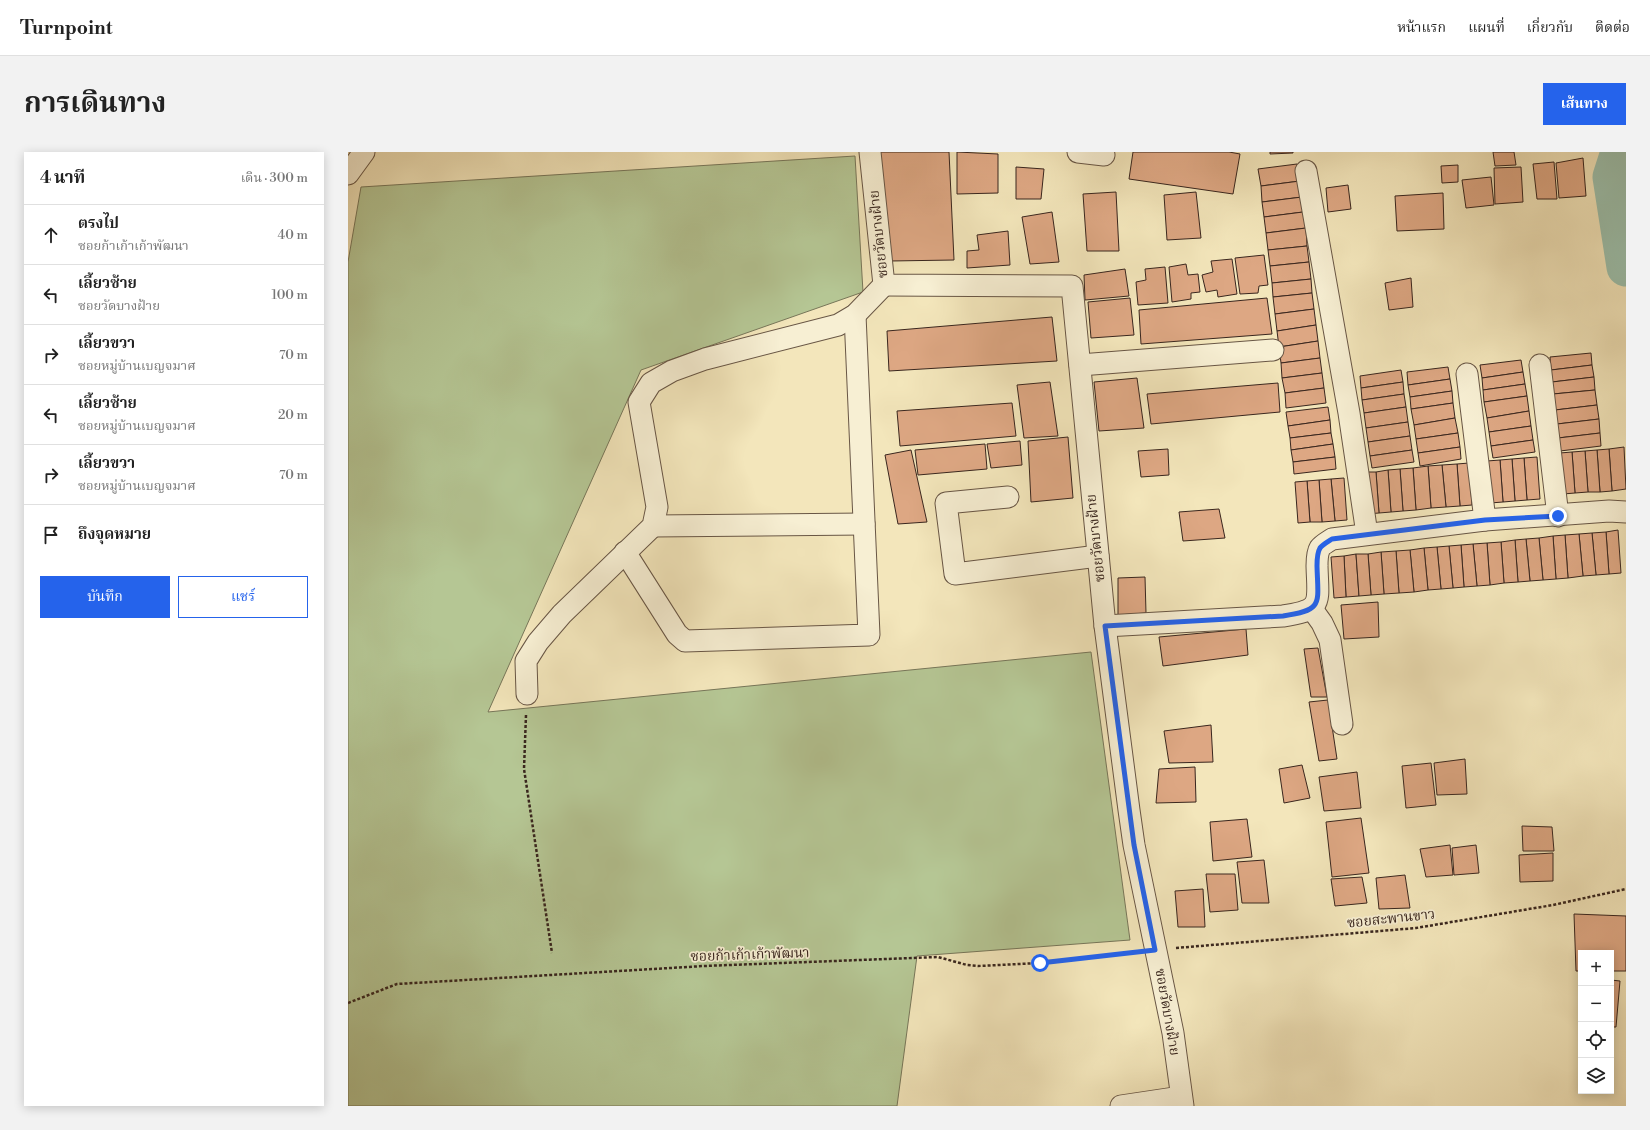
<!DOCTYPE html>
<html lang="th">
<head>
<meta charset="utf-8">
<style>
	:root { --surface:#fff; --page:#f2f2f2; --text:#222; --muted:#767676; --line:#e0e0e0; --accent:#2563eb }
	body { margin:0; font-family:"Libre Bodoni","Noto Serif Thai",serif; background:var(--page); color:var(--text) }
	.controls { position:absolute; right:12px; bottom:12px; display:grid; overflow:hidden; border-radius:0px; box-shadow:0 2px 10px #0003 }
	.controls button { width:36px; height:36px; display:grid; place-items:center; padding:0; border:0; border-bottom:1px solid var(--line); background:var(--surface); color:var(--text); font:20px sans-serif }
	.stop { position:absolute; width:12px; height:12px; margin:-9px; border:3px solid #2563eb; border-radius:50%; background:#fff }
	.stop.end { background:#2563eb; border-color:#fff; box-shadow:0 1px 4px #0008 }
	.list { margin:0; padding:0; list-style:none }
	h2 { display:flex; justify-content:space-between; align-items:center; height:52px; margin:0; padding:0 16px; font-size:17px }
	h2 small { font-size:13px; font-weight:400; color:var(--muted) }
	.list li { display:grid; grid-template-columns:26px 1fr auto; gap:12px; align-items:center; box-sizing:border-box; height:60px; padding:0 16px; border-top:1px solid var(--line) }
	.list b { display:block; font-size:15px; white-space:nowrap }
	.list p { margin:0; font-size:13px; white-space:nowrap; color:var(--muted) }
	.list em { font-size:13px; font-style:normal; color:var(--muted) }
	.actions { display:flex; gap:8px; padding:12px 16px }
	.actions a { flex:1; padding:9px 0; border:1px solid var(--accent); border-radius:0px; text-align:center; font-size:14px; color:var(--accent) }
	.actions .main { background:var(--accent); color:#fff }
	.icon { flex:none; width:22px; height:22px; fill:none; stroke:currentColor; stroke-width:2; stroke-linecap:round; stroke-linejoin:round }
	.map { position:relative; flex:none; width:1278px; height:954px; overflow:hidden; border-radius:0px }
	header { display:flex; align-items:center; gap:24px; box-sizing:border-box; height:56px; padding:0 20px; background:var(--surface); border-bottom:1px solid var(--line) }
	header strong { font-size:19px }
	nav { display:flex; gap:22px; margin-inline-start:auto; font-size:14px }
	.intro { display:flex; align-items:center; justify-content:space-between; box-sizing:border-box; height:96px; padding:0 24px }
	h1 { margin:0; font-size:28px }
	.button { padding:10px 18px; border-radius:0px; background:var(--accent); color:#fff; font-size:14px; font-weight:700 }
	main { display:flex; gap:24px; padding:0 24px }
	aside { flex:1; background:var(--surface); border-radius:0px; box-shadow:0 2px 10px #0003 }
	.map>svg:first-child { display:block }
	.green { fill:#b5c694; stroke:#777659 }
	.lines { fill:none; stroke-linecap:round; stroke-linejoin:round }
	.river { stroke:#9cc0ac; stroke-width:39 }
	.building { fill:#dda783; stroke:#39261e }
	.minor-casing { stroke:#685645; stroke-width:23 }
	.path { stroke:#39261e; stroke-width:2.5; stroke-dasharray:3 2; stroke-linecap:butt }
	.minor { stroke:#f7efd3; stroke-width:21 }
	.route { stroke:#2563eb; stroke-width:5 }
	.labels { text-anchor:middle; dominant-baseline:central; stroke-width:3.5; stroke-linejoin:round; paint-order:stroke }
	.street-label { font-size:14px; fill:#39261e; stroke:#f7efd3 }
</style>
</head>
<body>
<header>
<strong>Turnpoint</strong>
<nav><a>หน้าแรก</a><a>แผนที่</a><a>เกี่ยวกับ</a><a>ติดต่อ</a></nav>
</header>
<div class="intro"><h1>การเดินทาง</h1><a class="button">เส้นทาง</a></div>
<main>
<aside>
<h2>4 นาที<small>เดิน · 300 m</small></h2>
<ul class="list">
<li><svg class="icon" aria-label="ahead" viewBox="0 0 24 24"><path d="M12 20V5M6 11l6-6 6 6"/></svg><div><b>ตรงไป</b><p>ซอยก้าเก้าเก้าพัฒนา</p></div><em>40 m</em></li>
<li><svg class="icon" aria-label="left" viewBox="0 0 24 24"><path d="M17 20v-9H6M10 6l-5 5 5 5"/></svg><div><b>เลี้ยวซ้าย</b><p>ซอยวัดบางฝ้าย</p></div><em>100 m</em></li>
<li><svg class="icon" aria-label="right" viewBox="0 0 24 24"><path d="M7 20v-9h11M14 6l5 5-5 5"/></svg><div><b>เลี้ยวขวา</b><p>ซอยหมู่บ้านเบญจมาศ</p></div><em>70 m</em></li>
<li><svg class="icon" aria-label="left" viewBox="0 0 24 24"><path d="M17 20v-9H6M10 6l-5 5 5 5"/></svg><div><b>เลี้ยวซ้าย</b><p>ซอยหมู่บ้านเบญจมาศ</p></div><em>20 m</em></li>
<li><svg class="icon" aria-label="right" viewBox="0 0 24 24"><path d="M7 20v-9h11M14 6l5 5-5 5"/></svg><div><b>เลี้ยวขวา</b><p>ซอยหมู่บ้านเบญจมาศ</p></div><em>70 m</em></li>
<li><svg class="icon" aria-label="arrive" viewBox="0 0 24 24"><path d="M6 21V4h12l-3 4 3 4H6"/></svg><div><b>ถึงจุดหมาย</b></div></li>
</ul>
<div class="actions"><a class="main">บันทึก</a><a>แชร์</a></div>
</aside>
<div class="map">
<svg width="1278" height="954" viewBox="0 0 1278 954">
	<rect width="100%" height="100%" fill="#f3e6bb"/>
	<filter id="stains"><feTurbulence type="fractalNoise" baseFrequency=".005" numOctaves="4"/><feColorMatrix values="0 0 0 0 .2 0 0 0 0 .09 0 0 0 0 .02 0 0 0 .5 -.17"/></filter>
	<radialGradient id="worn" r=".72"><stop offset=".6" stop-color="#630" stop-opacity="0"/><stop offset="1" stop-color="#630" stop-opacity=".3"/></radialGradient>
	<polygon class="green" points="507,4 515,140 293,218 140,560 743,500 782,788 569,804 549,954 0,954 0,110 13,35"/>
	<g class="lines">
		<polyline class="river" points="1272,0 1264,25 1278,115"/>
	</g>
	<g class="building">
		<polygon points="531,0 601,0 606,108 542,109"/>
		<polygon points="609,0 650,2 650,41 609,42"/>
		<polygon points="785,0 881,0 892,2 885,42 781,27"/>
		<polygon points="922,0 945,0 945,1 922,2"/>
		<polygon points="1145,0 1166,0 1168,13 1147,14"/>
		<polygon points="1235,6 1238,44 1211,46 1208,11"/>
		<polygon points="1206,10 1209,47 1189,47 1185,12"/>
		<polygon points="949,12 952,29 913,34 910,17"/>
		<polygon points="1110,13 1110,30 1094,31 1093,14"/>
		<polygon points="668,15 696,17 693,47 668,47"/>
		<polygon points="1173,15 1175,50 1147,52 1146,16"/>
		<polygon points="1143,25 1146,53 1118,56 1114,28"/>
		<polygon points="952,29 954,45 914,50 913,34"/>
		<polygon points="1000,33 1003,57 980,60 978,36"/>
		<polygon points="768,40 771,99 739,99 735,42"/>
		<polygon points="848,40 853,86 819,88 816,43"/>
		<polygon points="1095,41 1096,77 1049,79 1047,44"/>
		<polygon points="954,45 955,60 916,65 914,50"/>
		<polygon points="704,60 711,110 682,112 674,65"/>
		<polygon points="955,60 958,76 918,81 916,65"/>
		<polygon points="958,76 959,94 920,98 918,81"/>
		<polygon points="660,79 662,113 619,116 619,99 631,98 629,83"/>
		<polygon points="959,94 961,110 922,114 920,98"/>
		<polygon points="916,103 920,133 911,134 910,141 892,142 887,106"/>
		<polygon points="884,107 889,142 870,145 869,138 858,140 854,123 865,120 863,109"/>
		<polygon points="961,110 963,127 924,131 922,114"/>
		<polygon points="838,112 840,123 850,122 852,140 843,141 843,147 824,150 821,115"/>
		<polygon points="817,115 820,151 790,153 788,130 798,128 797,117"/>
		<polygon points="777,117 781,144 737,148 736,123"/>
		<polygon points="1063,126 1065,155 1041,158 1037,131"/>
		<polygon points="963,127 964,141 925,145 924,131"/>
		<polygon points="964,141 966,157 927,162 925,145"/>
		<polygon points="782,146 786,183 743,186 740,150"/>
		<polygon points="919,146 924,182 793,192 791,158"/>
		<polygon points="966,157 968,173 929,179 927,162"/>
		<polygon points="704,165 709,209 541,219 539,179"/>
		<polygon points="968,173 970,189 931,195 929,179"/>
		<polygon points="970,189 972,206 933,211 931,195"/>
		<polygon points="1243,201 1244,213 1203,218 1202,205"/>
		<polygon points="972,206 974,221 934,226 933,211"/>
		<polygon points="1173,208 1175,220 1134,226 1132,213"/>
		<polygon points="1244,213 1246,225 1204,230 1203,218"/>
		<polygon points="1100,215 1102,227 1060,233 1059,220"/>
		<polygon points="1053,218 1055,230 1013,236 1012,224"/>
		<polygon points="1175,220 1177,232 1135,238 1134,226"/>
		<polygon points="974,221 976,236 937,241 934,226"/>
		<polygon points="1246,225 1247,238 1205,242 1204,230"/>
		<polygon points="789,226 796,276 751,279 746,230"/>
		<polygon points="1102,227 1104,239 1062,245 1060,233"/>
		<polygon points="702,230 710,284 676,286 669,233"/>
		<polygon points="1055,230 1056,242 1014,248 1013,236"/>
		<polygon points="930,231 932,260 803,272 799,242"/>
		<polygon points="1177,232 1179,244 1136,250 1135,238"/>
		<polygon points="976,236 978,251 938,256 937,241"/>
		<polygon points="1247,238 1249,253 1207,258 1205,242"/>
		<polygon points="1104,239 1105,251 1063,257 1062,245"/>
		<polygon points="1056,242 1058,255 1016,261 1014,248"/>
		<polygon points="1179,244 1181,259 1139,266 1136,250"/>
		<polygon points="664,251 668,284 552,294 549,259"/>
		<polygon points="1105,251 1107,266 1066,273 1063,257"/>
		<polygon points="1249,253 1251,267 1209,272 1207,258"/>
		<polygon points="980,255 982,268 940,274 938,260"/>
		<polygon points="1058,255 1060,270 1018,276 1016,261"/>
		<polygon points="1181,259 1183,274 1141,280 1139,266"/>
		<polygon points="1107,266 1110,281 1068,287 1066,273"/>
		<polygon points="1251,267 1252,281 1210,286 1209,272"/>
		<polygon points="982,268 983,281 942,286 940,274"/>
		<polygon points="1060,270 1062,284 1020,290 1018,276"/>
		<polygon points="1183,274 1185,288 1143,294 1141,280"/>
		<polygon points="983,281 985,292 943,298 942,286"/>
		<polygon points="1110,281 1112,295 1070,301 1068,287"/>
		<polygon points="1252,281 1253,294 1212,299 1210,286"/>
		<polygon points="1062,284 1064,298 1022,304 1020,290"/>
		<polygon points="720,285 725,346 683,350 680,289"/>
		<polygon points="1185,288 1187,300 1145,306 1143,294"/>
		<polygon points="672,289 674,313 643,316 639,292"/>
		<polygon points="637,292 639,317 570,323 567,298"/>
		<polygon points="985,292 987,305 945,310 943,298"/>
		<polygon points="1112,295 1113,307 1072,314 1070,301"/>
		<polygon points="1276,295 1278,337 1264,339 1261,297"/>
		<polygon points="820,297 821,323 793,325 790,299"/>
		<polygon points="1261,297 1264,339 1252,340 1249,298"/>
		<polygon points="563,298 579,370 550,372 537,303"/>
		<polygon points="1064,298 1066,310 1024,316 1022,304"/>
		<polygon points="1249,298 1252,340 1240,340 1237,299"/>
		<polygon points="1237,299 1240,340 1227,341 1224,300"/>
		<polygon points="1224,300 1227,341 1215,342 1212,301"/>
		<polygon points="987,305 988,317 946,322 945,310"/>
		<polygon points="1189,305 1192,347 1179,348 1176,306"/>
		<polygon points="1176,306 1179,348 1167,349 1164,307"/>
		<polygon points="1164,307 1167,349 1155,350 1152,308"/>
		<polygon points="1152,308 1155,350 1142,351 1139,309"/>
		<polygon points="1121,311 1124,353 1112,354 1109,312"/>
		<polygon points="1109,312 1112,354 1098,355 1094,313"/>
		<polygon points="1094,313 1098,355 1083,356 1080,314"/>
		<polygon points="1080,314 1083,356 1068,358 1065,316"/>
		<polygon points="1065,316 1068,358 1055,359 1052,317"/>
		<polygon points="1052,317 1055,359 1043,360 1040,318"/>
		<polygon points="1040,318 1043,360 1031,361 1028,320"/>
		<polygon points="1015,320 1028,320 1031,361 1018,362"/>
		<polygon points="996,326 999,368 987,369 983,327"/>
		<polygon points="983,327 987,369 974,370 971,328"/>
		<polygon points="971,328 974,370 962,370 959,329"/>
		<polygon points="959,329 962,370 950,371 947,330"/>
		<polygon points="871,357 877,386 835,389 831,360"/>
		<polygon points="1270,378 1273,421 1261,422 1258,380"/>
		<polygon points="1258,380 1261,422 1248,423 1244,381"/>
		<polygon points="1244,381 1248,423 1235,424 1231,382"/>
		<polygon points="1231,382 1235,424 1220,426 1217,383"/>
		<polygon points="1217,383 1220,426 1208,427 1205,384"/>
		<polygon points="1205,384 1208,427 1195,428 1191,386"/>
		<polygon points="1191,386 1195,428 1182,429 1178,387"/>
		<polygon points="1178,387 1182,429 1170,430 1167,388"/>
		<polygon points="1167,388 1170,430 1156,431 1153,390"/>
		<polygon points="1153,390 1156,431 1142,433 1139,391"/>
		<polygon points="1139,391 1142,433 1129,434 1125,392"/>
		<polygon points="1125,392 1129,434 1116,435 1113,393"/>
		<polygon points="1113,393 1116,435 1105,436 1101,394"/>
		<polygon points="1101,394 1105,436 1093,437 1089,395"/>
		<polygon points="1089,395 1093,437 1080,438 1076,396"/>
		<polygon points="1076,396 1080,438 1066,440 1062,398"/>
		<polygon points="1062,398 1066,440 1051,441 1048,399"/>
		<polygon points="1048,399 1051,441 1036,442 1033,400"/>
		<polygon points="1033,400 1036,442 1023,443 1020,402"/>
		<polygon points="1008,402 1011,444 998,445 996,404"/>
		<polygon points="1008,402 1020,402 1023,443 1011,444"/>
		<polygon points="996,404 998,445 986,446 983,405"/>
		<polygon points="797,425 798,461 770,463 770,426"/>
		<polygon points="1030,450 1031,485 996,487 993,453"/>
		<polygon points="898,477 900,503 815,514 811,485"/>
		<polygon points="970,496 979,545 963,545 956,497"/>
		<polygon points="980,548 989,607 971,609 961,550"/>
		<polygon points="863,573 865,610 821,611 816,579"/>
		<polygon points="1117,607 1119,642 1089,643 1086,611"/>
		<polygon points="1083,611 1088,653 1058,656 1054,614"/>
		<polygon points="954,613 962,646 936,651 931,617"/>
		<polygon points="847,615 848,650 808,651 811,617"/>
		<polygon points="1009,620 1013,656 976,659 971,625"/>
		<polygon points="1013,666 1021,721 984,725 978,670"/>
		<polygon points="899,667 904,705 865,709 862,670"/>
		<polygon points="1174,674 1204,675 1206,699 1175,699"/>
		<polygon points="1102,693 1105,723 1078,725 1072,697"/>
		<polygon points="1128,693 1131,721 1106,723 1104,696"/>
		<polygon points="1205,701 1205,729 1172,730 1171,703"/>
		<polygon points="916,708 921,751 894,751 889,710"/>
		<polygon points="858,722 887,722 890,758 862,760"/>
		<polygon points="1057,723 1062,756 1031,757 1028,726"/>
		<polygon points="1014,725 1019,751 987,754 983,727"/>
		<polygon points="855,737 857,775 830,775 827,739"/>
		<polygon points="1226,762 1278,764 1278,819 1263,819 1263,801 1233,801 1233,819 1228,819"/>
		<polygon points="1263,828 1272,829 1268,875 1263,875"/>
	</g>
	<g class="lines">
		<defs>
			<g id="minor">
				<polyline points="522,0 536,133 724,134 757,474 781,658 786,693 825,881 835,954"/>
				<polyline points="730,0 756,3"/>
				<polyline points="958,19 1001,261 1019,382"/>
				<polyline points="0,22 16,0"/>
				<polyline points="732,213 925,198"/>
				<polyline points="1192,213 1210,364"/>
				<polyline points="1119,222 1137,368"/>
				<polyline points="660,345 598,351 607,422 750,404"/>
				<polyline points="305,374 516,372"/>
				<polyline points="277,400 329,482 337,489 521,483 507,163"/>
				<polyline points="964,457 974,471 982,488 994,572"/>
				<path d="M 757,474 L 935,464 C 976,458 970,451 969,414 C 969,409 969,401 972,396 C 974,393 981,389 984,387 L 1137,368 L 1261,359 L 1278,360"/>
				<polyline points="179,542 178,509 190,490 214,462 305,374 309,355 291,250 303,231 324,219 357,207 490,173 507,163 536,133"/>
				<polyline points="773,954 833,945"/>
			</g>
		</defs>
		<use href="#minor" class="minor-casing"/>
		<g class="path">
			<polyline points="178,563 176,617 204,801"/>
			<polyline points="828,796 1068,776 1205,753 1278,737"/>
			<polyline points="0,851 49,832 356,814 590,805 619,813 630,814 692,811 787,800"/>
		</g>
		<use href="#minor" class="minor"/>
	</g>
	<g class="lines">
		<path class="route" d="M 692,811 L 807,798 L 786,693 L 757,474 L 935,464 C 976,458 970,452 969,414 C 969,409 969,401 972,396 C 974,393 981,389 984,387 L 1137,368 L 1210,364"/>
	</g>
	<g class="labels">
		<g class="street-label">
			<text transform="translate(531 82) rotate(-96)">ซอยวัดบางฝ้าย</text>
			<text transform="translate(748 386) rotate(-96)">ซอยวัดบางฝ้าย</text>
			<text transform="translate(1043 767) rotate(-6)">ซอยสะพานขาว</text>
			<text transform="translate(402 803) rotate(-2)">ซอยก้าเก้าเก้าพัฒนา</text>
			<text transform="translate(819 860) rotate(80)">ซอยวัดบางฝ้าย</text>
		</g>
	</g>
	<rect width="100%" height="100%" filter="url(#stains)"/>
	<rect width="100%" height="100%" fill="url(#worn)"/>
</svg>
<div class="controls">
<button>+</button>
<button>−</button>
<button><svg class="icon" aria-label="locate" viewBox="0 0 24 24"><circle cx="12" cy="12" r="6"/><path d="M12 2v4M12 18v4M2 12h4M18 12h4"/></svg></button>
<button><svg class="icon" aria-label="layers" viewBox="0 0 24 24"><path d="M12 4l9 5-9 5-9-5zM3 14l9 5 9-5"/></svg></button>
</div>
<div class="stop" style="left:692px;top:811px"></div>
<div class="stop end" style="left:1210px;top:364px"></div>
</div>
</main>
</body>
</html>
